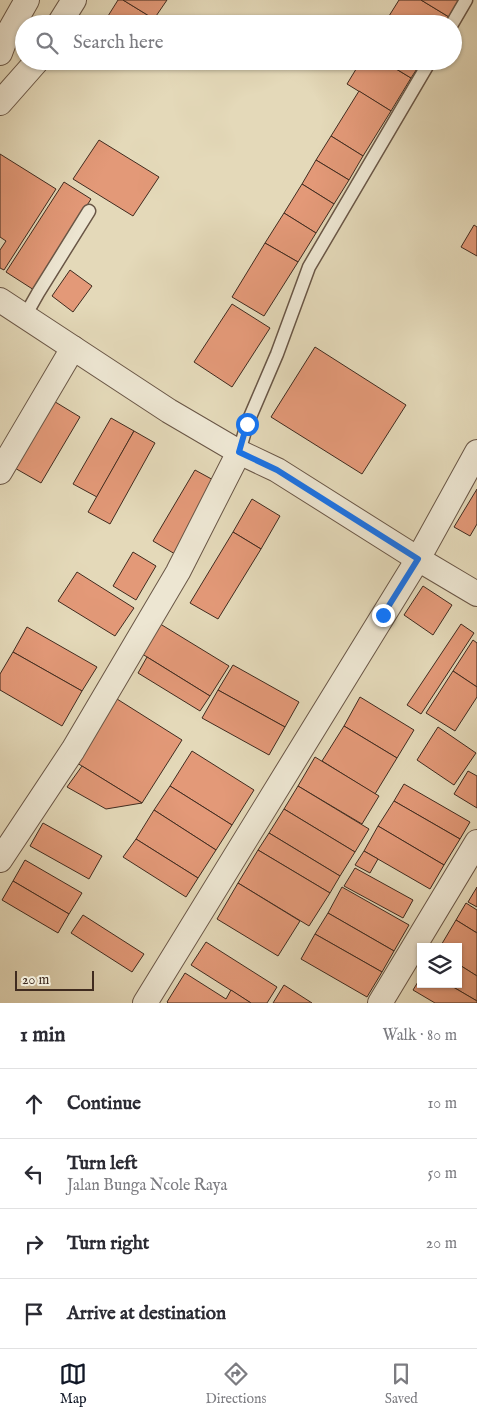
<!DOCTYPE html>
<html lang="en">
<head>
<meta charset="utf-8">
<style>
	:root { --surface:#fff; --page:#f7f7f7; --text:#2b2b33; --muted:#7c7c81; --line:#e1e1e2; --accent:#111827 }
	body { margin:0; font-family:"IM FELL English",serif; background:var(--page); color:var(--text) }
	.controls { position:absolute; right:15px; bottom:15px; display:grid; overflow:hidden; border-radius:0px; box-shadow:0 1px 4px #0004 }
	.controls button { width:45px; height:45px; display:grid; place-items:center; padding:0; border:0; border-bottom:1px solid var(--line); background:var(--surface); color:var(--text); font:25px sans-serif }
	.scale { position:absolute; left:15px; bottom:12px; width:79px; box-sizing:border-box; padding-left:5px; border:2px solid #402b1f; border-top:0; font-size:14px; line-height:18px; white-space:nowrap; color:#402b1f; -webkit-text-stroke:4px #ede6d2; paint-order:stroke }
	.stop { position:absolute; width:15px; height:15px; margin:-11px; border:4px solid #1a73e8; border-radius:50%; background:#fff }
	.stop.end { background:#1a73e8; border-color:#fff; box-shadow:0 1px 5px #0008 }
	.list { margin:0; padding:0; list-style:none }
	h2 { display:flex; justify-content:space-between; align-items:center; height:65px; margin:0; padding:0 20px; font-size:21px }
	h2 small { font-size:16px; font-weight:400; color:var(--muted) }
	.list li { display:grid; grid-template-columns:32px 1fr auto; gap:15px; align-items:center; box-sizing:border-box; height:70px; padding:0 20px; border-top:1px solid var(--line) }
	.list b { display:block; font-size:19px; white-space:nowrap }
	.list p { margin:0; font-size:16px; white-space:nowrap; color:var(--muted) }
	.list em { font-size:16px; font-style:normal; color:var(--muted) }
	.icon { flex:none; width:28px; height:28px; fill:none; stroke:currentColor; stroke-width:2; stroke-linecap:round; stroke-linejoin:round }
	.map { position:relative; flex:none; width:477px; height:1003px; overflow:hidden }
	.search { position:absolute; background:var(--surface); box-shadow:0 1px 4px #0004; left:15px; right:15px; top:15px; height:55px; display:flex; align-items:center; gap:12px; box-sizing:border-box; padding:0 18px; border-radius:28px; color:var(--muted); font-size:19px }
	.sheet { height:345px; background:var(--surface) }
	nav { display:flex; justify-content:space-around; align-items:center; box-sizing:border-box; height:70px; border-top:1px solid var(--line); background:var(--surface); font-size:14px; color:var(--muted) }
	nav a { display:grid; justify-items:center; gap:2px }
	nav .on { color:var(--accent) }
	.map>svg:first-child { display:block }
	.building { fill:#e39978; stroke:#402b1f }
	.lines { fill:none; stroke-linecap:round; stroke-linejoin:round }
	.lane-casing { stroke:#695646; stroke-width:15 }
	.street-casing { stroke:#695646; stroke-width:26 }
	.lane { stroke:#ede6d2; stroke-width:12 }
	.street { stroke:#ede6d2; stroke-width:24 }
	.route { stroke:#1a73e8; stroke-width:6 }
</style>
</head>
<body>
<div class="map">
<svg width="477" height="1003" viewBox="0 0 477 1003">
	<rect width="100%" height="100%" fill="#e4d9b9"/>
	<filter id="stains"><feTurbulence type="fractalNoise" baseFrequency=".004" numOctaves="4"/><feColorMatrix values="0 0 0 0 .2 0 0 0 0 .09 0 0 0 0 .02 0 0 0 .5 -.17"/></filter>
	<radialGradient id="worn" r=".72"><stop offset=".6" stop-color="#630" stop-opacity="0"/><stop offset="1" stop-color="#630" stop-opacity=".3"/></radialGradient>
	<g class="building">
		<polygon points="118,0 123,0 154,19 152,24 121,24 108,16"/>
		<polygon points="123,0 167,0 154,19"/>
		<polygon points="399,0 421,0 449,17 445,24 384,24"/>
		<polygon points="421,0 460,0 449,17"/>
		<polygon points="361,61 383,61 411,78 391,111 347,84"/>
		<polygon points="383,61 422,61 411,78"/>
		<polygon points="359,91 391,111 363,156 331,136"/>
		<polygon points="331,136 363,156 349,180 316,160"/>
		<polygon points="99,140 159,177 133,216 73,179"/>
		<polygon points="0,154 56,189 4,270 0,268 0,250 6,241 0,237"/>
		<polygon points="316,160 349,180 334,204 302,184"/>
		<polygon points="64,182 91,199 34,290 6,272"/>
		<polygon points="302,184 334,204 316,233 284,213"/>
		<polygon points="284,213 316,233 298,262 265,243"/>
		<polygon points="474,225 477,227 477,256 461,247"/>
		<polygon points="265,243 298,262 264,316 232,297"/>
		<polygon points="70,270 92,286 73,312 52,296"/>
		<polygon points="232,304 270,328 232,387 194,362"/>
		<polygon points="315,347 406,405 362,474 271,417"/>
		<polygon points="52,400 80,417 41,483 13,467"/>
		<polygon points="111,418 134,431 97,497 73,484"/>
		<polygon points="134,431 155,443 110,524 88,512"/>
		<polygon points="195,470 217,482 175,554 153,541"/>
		<polygon points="477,489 477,524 470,536 454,527"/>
		<polygon points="252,499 280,516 261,549 233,532"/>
		<polygon points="233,532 261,549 218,619 190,603"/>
		<polygon points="133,552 156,566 136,600 113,586"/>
		<polygon points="77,572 134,608 115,636 58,601"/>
		<polygon points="423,586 452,605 433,635 404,615"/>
		<polygon points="157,622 229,666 210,696 139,652"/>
		<polygon points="461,624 474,633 421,714 407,705"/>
		<polygon points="27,627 97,667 82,691 13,652"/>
		<polygon points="473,640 477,643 477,687 453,671"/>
		<polygon points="13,652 82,691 62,726 0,690 0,674"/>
		<polygon points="147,657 210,696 200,711 138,673"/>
		<polygon points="233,665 299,702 285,727 218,690"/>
		<polygon points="453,671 477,687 477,697 455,731 426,713"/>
		<polygon points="218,690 285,727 269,755 202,718"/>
		<polygon points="360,697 414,730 397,758 344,726"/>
		<polygon points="117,699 182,740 142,803 77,763"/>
		<polygon points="344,726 397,758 375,794 322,761"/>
		<polygon points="438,727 476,753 454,785 417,760"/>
		<polygon points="192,751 254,790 232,825 170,786"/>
		<polygon points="315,757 379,796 362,824 298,786"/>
		<polygon points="82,766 142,803 106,809 67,787"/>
		<polygon points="468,771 477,776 477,808 454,794"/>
		<polygon points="404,784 470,822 460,839 394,801"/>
		<polygon points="170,786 232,825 216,850 154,810"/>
		<polygon points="298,786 369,829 355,852 284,809"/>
		<polygon points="394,801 460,839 444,865 378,826"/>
		<polygon points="284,809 355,852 340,876 269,833"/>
		<polygon points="154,810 216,850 198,878 136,839"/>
		<polygon points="43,823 102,856 89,879 30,846"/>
		<polygon points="378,826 444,865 430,889 364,851"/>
		<polygon points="269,833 340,876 330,893 258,850"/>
		<polygon points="136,839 198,878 186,897 123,857"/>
		<polygon points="258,850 330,893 309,926 238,883"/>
		<polygon points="364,851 378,859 370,873 355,865"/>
		<polygon points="25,860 82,893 69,914 13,881"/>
		<polygon points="355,868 413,900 403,918 344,886"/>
		<polygon points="13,881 69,914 58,933 2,900"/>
		<polygon points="238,883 300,921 278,956 217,919"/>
		<polygon points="342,887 409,925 394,951 328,913"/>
		<polygon points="477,887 477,907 468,902"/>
		<polygon points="466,903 477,910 477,933 456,920"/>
		<polygon points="328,913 394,951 382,972 315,934"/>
		<polygon points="83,915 144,954 132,972 71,933"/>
		<polygon points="456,920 477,933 477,976 458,964 458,947 440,947"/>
		<polygon points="315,934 382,972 367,997 301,959"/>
		<polygon points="206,942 277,987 267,1003 251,1003 191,965"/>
		<polygon points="458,964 477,976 477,1001 448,984 458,984"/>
		<polygon points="185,973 226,999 231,990 251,1003 168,1003 167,1002"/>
		<polygon points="421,977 421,984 448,984 477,1001 477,1003 435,1003 413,990"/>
		<polygon points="284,985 312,1003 273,1003"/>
	</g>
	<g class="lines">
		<defs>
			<g id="lane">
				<polyline points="452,24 466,0"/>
				<polyline points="25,316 38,293 89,211"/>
				<polyline points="239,452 247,424 277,354 309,267 430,61"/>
			</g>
			<g id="street">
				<polyline points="59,24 74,0"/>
				<polyline points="0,53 6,37 27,0"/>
				<polyline points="0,103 37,61"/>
				<polyline points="0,300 169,411 239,452 277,470 418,559 477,594"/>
				<polyline points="0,472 73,348"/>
				<polyline points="0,860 73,750 178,572 239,452"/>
				<polyline points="145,1003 418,559 477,452"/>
				<polyline points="380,1003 477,842"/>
			</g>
		</defs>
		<use href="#lane" class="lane-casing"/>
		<use href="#street" class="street-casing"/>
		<use href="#lane" class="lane"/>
		<use href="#street" class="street"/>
	</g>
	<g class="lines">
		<polyline class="route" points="247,424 239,452 277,470 418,559 383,615"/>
	</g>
	<rect width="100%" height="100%" filter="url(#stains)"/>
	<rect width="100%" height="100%" fill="url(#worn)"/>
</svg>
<div class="controls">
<button><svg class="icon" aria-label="layers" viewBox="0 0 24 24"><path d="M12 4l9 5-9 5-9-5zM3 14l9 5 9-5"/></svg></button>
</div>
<div class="scale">20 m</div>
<div class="stop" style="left:247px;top:424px"></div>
<div class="stop end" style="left:383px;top:615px"></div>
<div class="search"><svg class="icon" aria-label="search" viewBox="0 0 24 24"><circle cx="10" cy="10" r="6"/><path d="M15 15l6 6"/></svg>Search here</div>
</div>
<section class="sheet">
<h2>1 min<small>Walk · 80 m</small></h2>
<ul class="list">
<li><svg class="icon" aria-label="ahead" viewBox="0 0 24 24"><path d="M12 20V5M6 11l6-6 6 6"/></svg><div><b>Continue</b></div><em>10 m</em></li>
<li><svg class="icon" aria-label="left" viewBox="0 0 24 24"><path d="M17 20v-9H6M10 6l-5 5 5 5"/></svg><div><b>Turn left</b><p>Jalan Bunga Ncole Raya</p></div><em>50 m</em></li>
<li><svg class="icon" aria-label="right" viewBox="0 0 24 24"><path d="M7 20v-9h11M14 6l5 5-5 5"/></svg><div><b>Turn right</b></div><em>20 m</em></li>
<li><svg class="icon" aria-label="arrive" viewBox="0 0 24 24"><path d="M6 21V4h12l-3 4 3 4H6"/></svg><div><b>Arrive at destination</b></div></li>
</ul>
</section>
<nav>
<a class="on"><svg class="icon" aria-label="map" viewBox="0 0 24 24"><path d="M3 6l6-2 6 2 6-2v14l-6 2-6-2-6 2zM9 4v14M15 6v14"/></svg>Map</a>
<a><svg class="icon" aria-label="directions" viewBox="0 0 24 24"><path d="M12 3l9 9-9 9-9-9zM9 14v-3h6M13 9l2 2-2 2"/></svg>Directions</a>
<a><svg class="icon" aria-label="saved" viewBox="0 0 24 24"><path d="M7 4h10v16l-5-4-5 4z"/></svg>Saved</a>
</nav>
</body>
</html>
